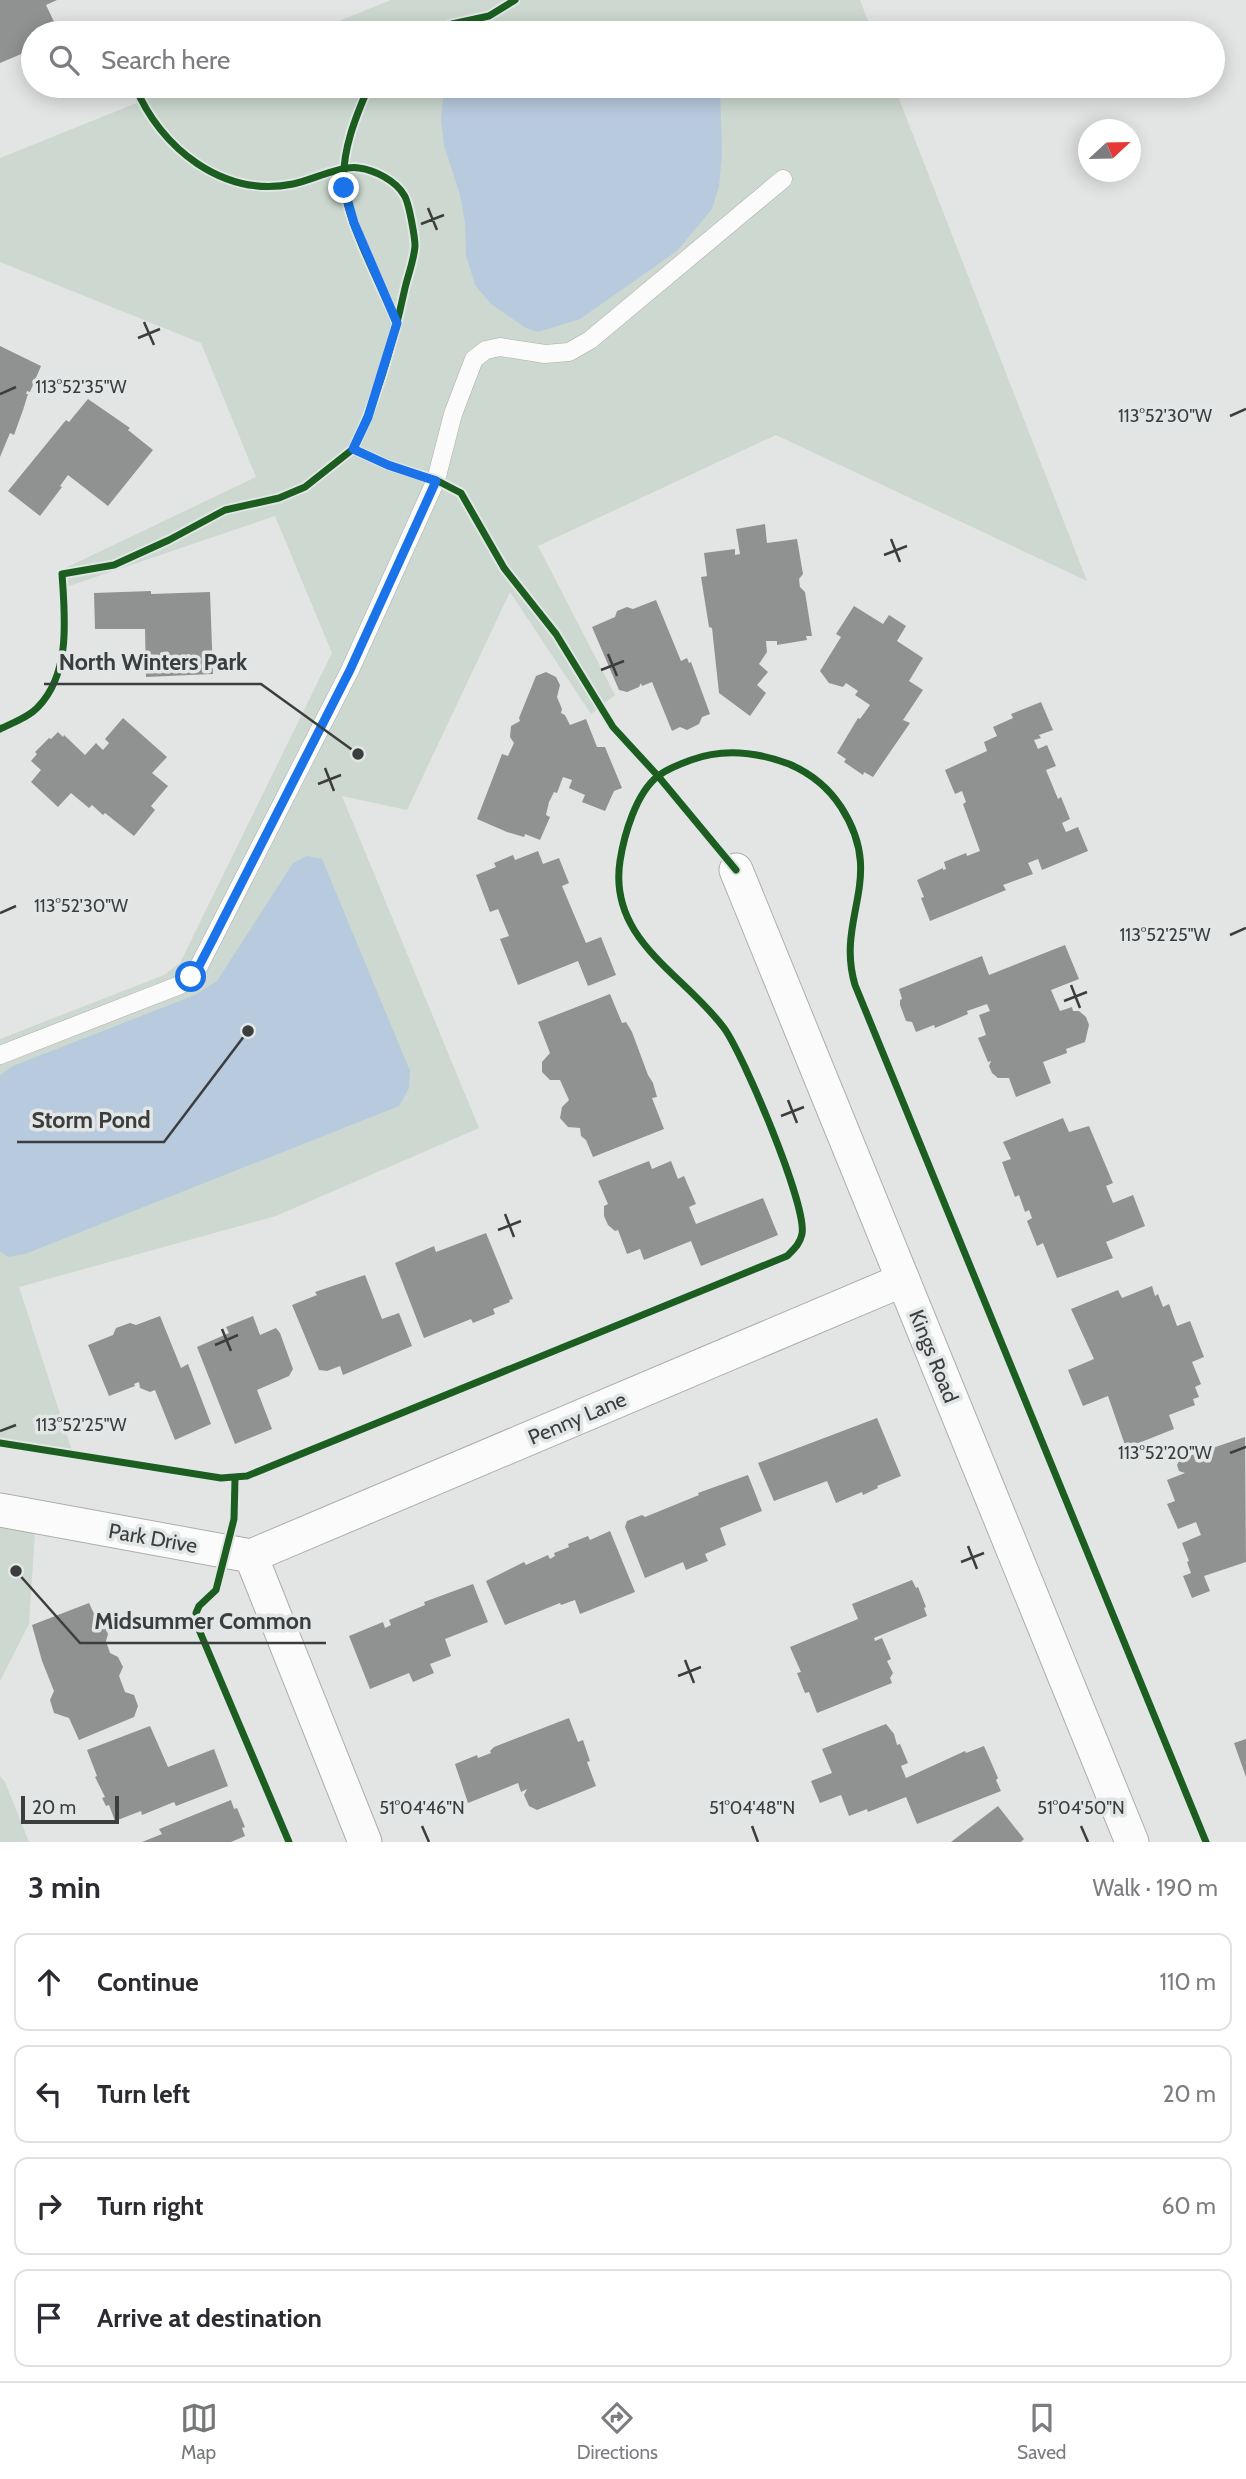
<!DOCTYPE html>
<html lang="en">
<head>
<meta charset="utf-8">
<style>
	:root { --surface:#fff; --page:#f2f2f3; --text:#2b2b33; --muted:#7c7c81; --line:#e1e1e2; --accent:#767878 }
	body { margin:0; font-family:Cabin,sans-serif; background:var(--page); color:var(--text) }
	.compass { position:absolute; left:1078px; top:119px; width:63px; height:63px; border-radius:50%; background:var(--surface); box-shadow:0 4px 18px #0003; rotate:68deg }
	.scale { position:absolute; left:21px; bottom:18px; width:98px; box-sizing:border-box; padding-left:7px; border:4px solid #3c3d3d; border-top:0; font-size:19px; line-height:24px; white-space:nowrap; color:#3c3d3d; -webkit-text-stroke:5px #e2e6e6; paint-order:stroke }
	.stop { position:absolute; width:21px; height:21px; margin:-16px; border:5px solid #1a73e8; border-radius:50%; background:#fff }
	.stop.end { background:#1a73e8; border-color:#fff; box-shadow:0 2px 7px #0008 }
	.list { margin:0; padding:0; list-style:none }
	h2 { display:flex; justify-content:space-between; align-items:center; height:91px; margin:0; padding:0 28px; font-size:30px }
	h2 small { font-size:23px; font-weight:400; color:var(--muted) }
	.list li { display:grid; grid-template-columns:46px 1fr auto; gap:21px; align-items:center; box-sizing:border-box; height:98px; margin:0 14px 14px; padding:0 14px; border:2px solid var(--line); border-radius:14px }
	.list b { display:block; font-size:26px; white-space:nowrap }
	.list em { font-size:23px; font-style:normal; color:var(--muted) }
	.icon { flex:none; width:38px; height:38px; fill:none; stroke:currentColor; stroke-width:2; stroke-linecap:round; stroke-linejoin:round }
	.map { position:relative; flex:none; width:1246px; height:1842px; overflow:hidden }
	.search { position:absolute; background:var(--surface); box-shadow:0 4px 18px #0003; left:21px; right:21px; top:21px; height:77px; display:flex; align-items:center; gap:18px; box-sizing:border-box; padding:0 24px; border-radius:38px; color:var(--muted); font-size:26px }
	.sheet { height:539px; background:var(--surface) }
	nav { display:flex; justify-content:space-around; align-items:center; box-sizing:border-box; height:98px; border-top:2px solid var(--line); background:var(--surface); font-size:19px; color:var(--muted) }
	nav a { display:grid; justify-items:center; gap:4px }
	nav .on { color:var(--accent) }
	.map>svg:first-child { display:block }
	.green { fill:#ccd8d0 }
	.water { fill:#b8cadd }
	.building { fill:#909292 }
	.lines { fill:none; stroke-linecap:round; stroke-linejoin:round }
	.lane-casing { stroke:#acadae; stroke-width:19 }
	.street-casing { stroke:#acadae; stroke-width:35 }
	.lane { stroke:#fbfbfb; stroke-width:18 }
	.street { stroke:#fbfbfb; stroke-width:33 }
	.cycleway-casing { stroke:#e2e6e6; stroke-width:11 }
	.cycleway { stroke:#1b5e20; stroke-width:7 }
	.route { stroke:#1a73e8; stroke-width:9 }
	.ticks { fill:none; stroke:#3c3d3d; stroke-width:2.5 }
	.labels { text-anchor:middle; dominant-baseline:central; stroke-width:7; stroke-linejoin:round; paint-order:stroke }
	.street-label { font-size:21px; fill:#3c3d3d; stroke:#e2e6e6 }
	.ticks-label { font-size:18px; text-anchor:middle; fill:#3c3d3d; stroke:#e2e6e6; stroke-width:7; stroke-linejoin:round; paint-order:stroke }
	.leader { fill:none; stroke:#3c3d3d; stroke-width:2.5 }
	.callout-dot { fill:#3c3d3d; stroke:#e2e6e6; stroke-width:2.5 }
	.callout-label { font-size:23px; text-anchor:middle; font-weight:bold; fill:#3c3d3d; stroke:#e2e6e6; stroke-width:7; stroke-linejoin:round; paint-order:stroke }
</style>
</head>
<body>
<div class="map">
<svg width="1246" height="1842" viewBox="0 0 1246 1842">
	<rect width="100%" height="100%" fill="#e3e5e5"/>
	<g class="green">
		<polygon points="391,0 860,0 873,33 309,33"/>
		<polygon points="179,86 894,86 1087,581 776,435 538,546 615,695 591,714 510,592 407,810 342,796 479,1128 276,1216 19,1287 73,1454 0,1440 0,1039 164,975 180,963 332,653 275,516 63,588 57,572 256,477 201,343 0,262 0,158"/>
		<polygon points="0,1510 36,1517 29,1624 0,1681"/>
		<polygon points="0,1776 5,1782 29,1842 0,1842"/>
	</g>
	<g class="water">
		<polygon points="663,26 685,33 635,33"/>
		<polygon points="453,86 720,86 722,155 719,186 712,209 677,251 580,319 538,332 526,328 491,304 475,285 466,255 465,222 460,195 444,145 441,119 443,99"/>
		<polygon points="307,856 322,859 410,1071 409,1088 399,1106 25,1254 8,1257 0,1251 0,1075 13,1066 195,995 217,981 293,863"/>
	</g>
	<g class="building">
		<polygon points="0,0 57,0 46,5 56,26 39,33 33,33 30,37 33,49 0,63"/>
		<polygon points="0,346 41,366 30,392 27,391 26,394 28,394 23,410 14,435 10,433 0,457"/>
		<polygon points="88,399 130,428 128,430 153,450 108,506 68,475 60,486 62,487 40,516 8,491 66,420 69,422"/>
		<polygon points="765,524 767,543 797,539 803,574 799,579 800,587 805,592 812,636 806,636 807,640 777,645 777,641 766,641 767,652 759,664 768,672 757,685 766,693 750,716 719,693 712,628 709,627 701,577 707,576 704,553 735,549 735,555 740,554 736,529"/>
		<polygon points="151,591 151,594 210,592 213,674 146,677 145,629 95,629 94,593"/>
		<polygon points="656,600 681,661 687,658 689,663 691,662 710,714 702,717 699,724 687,730 680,727 672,731 652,682 642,686 641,683 639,687 627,692 619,690 592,627 615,617 617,611 627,607 633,609"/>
		<polygon points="854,606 883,624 889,615 906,626 897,641 923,658 909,681 923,690 903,720 910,723 873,777 864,772 863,775 844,762 846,759 837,753 858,718 860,719 870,705 855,695 858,691 846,683 843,687 829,683 820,671 841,637 836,634"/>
		<polygon points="546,672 556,677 560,685 557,697 562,709 561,713 565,715 570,725 586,719 597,747 605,747 622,788 614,791 605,811 582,802 585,795 569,788 572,780 563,777 557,793 554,792 549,802 546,815 550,817 540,840 525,834 524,837 507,832 477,819 502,754 508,756 514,743 510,737 511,726 520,721 519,718 536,676"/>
		<polygon points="1041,702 1053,730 1039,735 1041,738 1034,740 1038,749 1047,745 1056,766 1046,770 1058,799 1061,797 1070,819 1062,823 1066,832 1078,827 1088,851 1042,870 1038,859 1028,863 1033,874 1003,885 1006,890 930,921 921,898 924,897 917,880 943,868 943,870 946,869 944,862 966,853 967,856 980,851 963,804 966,802 962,791 955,794 945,770 987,751 984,742 997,736 993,727 1013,718 1011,714"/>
		<polygon points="123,718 167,757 152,773 168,786 151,806 155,810 134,836 105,813 103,815 92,805 89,808 71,793 58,807 31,782 41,770 31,761 37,754 35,752 49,738 51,739 58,732 63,737 64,735 85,755 96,743 103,750 109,743 105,739"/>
		<polygon points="538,851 543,864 559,858 569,883 562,886 586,943 601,937 616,975 588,986 578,961 518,985 500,939 509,936 498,909 490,912 476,875 496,867 494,863 513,855 515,860"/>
		<polygon points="1065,945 1079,979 1051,990 1060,1011 1072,1007 1073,1011 1079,1011 1086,1017 1089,1025 1085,1042 1066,1049 1067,1053 1043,1062 1051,1083 1016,1097 1009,1078 998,1078 992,1073 989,1066 991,1061 988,1062 978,1038 986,1035 979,1015 990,1011 987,1004 967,1011 968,1014 935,1028 934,1025 916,1032 912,1022 906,1021 900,1005 900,1000 902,999 899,989 982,956 989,975"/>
		<polygon points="610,994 622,1023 626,1022 632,1032 648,1075 653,1083 657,1097 652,1098 664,1129 593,1157 586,1140 581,1136 580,1128 568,1127 560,1118 562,1107 569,1100 560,1080 550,1080 542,1072 542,1062 550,1053 538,1022"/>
		<polygon points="1063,1118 1069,1132 1089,1126 1113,1183 1106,1186 1113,1203 1133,1195 1145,1226 1106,1242 1113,1258 1057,1278 1043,1243 1037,1246 1027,1221 1032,1218 1029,1210 1025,1212 1019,1195 1015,1197 1002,1162 1011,1159 1003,1142"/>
		<polygon points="649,1161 652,1169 671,1161 678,1179 684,1176 696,1204 689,1207 696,1224 763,1198 778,1235 701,1266 691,1241 644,1260 640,1249 627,1254 618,1230 615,1231 608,1225 604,1216 604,1206 608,1204 598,1181"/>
		<polygon points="486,1233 513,1299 509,1300 510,1302 493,1309 495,1314 473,1323 471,1319 424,1338 395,1263 434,1246 436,1252"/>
		<polygon points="365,1275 382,1319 399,1313 412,1346 343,1375 340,1366 327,1371 319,1370 292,1305 317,1295 315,1292"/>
		<polygon points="1152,1286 1155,1296 1158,1294 1163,1307 1169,1304 1177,1326 1190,1321 1204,1357 1192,1362 1201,1384 1195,1387 1199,1397 1193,1399 1195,1405 1169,1415 1174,1429 1126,1448 1108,1396 1083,1406 1068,1370 1094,1359 1071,1309 1118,1290 1122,1298"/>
		<polygon points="160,1316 181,1368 188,1364 211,1424 175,1440 155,1390 150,1392 140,1388 139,1382 134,1384 135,1386 109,1396 88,1345 113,1335 116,1328 130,1323 136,1325"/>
		<polygon points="253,1316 260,1335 276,1328 280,1333 293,1369 289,1376 257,1390 272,1429 235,1444 197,1347 229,1333 226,1327"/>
		<polygon points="877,1418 901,1476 877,1486 878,1488 863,1495 862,1492 836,1503 827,1481 774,1501 758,1463"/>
		<polygon points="1245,1437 1246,1562 1204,1576 1210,1591 1192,1598 1183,1576 1191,1573 1187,1562 1189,1561 1182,1543 1201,1535 1196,1522 1178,1529 1167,1504 1175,1501 1167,1480 1185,1473 1179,1471 1177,1465 1180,1459"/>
		<polygon points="748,1475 762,1511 720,1528 726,1545 705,1554 708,1561 686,1570 683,1562 645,1578 625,1527 627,1521 642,1515 645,1517 699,1495 698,1493"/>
		<polygon points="610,1531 635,1592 580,1614 575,1600 561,1605 560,1603 505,1625 486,1581 524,1562 526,1565 548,1555 550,1559 555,1556 554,1553 569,1547 568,1544 588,1536 590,1540"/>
		<polygon points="912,1580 916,1588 918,1587 926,1607 924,1608 927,1616 874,1638 875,1641 882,1638 891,1659 887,1661 893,1673 890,1678 892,1683 817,1713 809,1692 805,1693 797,1673 801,1672 790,1647 858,1619 852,1604"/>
		<polygon points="473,1584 488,1622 445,1639 451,1656 430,1664 434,1673 413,1682 409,1673 370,1689 349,1636 383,1622 385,1628 391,1625 389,1620 425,1605 424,1602"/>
		<polygon points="89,1603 97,1620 104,1623 108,1634 106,1641 110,1653 118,1657 123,1667 119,1676 125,1692 134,1695 138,1706 134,1717 79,1740 69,1718 54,1713 50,1700 54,1691 42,1661 32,1625"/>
		<polygon points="569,1718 578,1742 583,1740 590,1761 587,1762 596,1786 537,1810 529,1806 524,1795 527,1789 521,1792 518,1783 468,1803 455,1764 477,1755 478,1758 491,1753 490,1751 494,1747"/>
		<polygon points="886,1724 894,1734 897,1745 900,1744 908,1763 901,1766 906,1778 965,1751 966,1753 984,1746 998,1778 996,1780 1001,1791 917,1824 906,1797 868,1812 867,1809 849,1816 841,1795 820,1803 811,1781 832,1773 822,1749"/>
		<polygon points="150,1726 168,1767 214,1749 228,1786 176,1806 174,1802 142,1815 141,1811 115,1821 109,1805 106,1806 102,1798 105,1797 95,1777 97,1776 87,1750"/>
		<polygon points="1246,1739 1246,1777 1234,1743"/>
		<polygon points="231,1800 234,1809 237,1808 245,1827 242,1828 245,1836 231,1842 142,1842 162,1834 159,1829"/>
		<polygon points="998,1806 1024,1839 1021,1842 951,1842"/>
	</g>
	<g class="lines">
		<defs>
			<polyline id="lane" points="0,1055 180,985 199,966 350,670 436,480 453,414 474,359 486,350 500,347 545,354 569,352 590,340 783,179"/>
			<g id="street">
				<polyline points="736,870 1132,1842"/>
				<polyline points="0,1510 251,1556 365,1842"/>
				<polyline points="251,1556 903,1280"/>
			</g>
		</defs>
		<use href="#lane" class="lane-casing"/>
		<use href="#street" class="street-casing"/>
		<use href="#lane" class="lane"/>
		<use href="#street" class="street"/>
		<defs>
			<g id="cycleway">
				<polyline points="432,33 452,24 489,16 515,0"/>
				<path d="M 135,86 C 160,148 223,198 293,184 C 312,180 341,165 359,168 C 375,170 396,181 404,195 C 409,202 415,238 415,246 C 414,260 408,275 405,288 C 393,344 378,398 353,449"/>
				<path d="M 369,86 C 356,116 341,152 344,186 C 347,222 382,288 397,323"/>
				<path d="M 0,729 C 12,723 29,717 38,707 C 71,673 65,617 62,574 L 114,565 L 169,540 L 225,510 L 279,498 L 305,487 L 353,449 L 388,465 L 436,480 L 461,493 L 504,568 L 556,634 L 613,727 L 658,776 L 736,870"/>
				<path d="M 0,1443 L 221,1478 L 247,1476 L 787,1256 C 794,1249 800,1244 802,1234 C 807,1205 743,1054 724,1028 C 683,973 608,940 620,861 C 624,835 636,793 658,776 C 667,769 680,764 691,760 C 723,748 757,752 789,764 C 810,773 828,787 841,807 C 887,878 835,917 855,985 L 1206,1842"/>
				<polyline points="235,1479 234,1519 216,1590 199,1606 196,1613 197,1625 289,1842"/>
			</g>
		</defs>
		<use href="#cycleway" class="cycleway-casing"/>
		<use href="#cycleway" class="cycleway"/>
	</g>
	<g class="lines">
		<polyline class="route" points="191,977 199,966 211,943 350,670 436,481 388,465 353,449 368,417 397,323 354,223 344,188"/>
	</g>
	<path class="ticks" d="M 428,208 L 437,230M 421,224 L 444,215M 144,322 L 154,345M 138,338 L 160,329M 0,394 L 16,387M 1230,416 L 1246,409M 891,539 L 900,562M 884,555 L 907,546M 608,654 L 617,676M 601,670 L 624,661M 325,768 L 334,791M 318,784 L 341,775M 0,913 L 16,906M 1230,935 L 1246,928M 1071,985 L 1080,1008M 1064,1001 L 1087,992M 788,1100 L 797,1123M 781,1116 L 804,1107M 505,1214 L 514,1237M 498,1230 L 521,1221M 222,1329 L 231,1351M 215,1345 L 238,1335M 0,1431 L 16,1425M 1230,1453 L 1246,1447M 968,1546 L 977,1569M 961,1562 L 984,1553M 685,1660 L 694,1683M 678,1676 L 701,1667M 422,1826 L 429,1842M 752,1826 L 758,1842M 1081,1826 L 1088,1842"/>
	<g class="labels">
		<g class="street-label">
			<text transform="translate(934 1356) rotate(68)">Kings Road</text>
			<text transform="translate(577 1418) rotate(-23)">Penny Lane</text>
			<text transform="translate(153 1538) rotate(10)">Park Drive</text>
		</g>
	</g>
	<g class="ticks-label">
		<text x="81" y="393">113°52'35"W</text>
		<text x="1165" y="422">113°52'30"W</text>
		<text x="81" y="912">113°52'30"W</text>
		<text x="1165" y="941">113°52'25"W</text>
		<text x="81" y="1431">113°52'25"W</text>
		<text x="1165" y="1459">113°52'20"W</text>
		<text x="422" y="1814">51°04'46"N</text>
		<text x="752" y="1814">51°04'48"N</text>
		<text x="1081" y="1814">51°04'50"N</text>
	</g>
	<path class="leader" d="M358 754L261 684H44M248 1031L164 1142H17M16 1571L80 1643H326"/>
	<g class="callout-dot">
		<circle cx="358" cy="754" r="7"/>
		<circle cx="248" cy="1031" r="7"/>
		<circle cx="16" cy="1571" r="7"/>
	</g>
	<g class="callout-label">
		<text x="153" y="670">North Winters Park</text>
		<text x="91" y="1128">Storm Pond</text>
		<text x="203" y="1629">Midsummer Common</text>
	</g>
</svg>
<svg class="compass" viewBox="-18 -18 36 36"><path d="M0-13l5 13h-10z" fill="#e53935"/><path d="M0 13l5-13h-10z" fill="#7c7c81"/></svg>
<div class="scale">20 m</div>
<div class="stop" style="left:191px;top:977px"></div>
<div class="stop end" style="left:344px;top:188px"></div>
<div class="search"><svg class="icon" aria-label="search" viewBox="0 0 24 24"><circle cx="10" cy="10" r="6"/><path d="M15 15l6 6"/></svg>Search here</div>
</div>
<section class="sheet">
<h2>3 min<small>Walk · 190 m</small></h2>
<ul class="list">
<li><svg class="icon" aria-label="ahead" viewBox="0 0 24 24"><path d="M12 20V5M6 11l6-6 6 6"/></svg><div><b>Continue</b></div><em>110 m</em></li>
<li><svg class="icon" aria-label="left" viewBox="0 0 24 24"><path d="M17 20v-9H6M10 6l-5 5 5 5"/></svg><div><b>Turn left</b></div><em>20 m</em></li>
<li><svg class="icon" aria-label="right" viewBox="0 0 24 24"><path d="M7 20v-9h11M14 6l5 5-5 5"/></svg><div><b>Turn right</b></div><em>60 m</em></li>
<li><svg class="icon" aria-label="arrive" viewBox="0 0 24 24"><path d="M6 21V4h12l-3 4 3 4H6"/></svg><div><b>Arrive at destination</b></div></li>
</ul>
</section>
<nav>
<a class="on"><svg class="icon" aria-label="map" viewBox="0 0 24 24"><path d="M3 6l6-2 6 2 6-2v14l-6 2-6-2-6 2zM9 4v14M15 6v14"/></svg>Map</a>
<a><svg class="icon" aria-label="directions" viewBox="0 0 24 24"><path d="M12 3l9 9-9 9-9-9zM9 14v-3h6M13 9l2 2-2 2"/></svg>Directions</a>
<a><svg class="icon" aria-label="saved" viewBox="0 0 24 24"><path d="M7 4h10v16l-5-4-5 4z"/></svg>Saved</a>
</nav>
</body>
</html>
